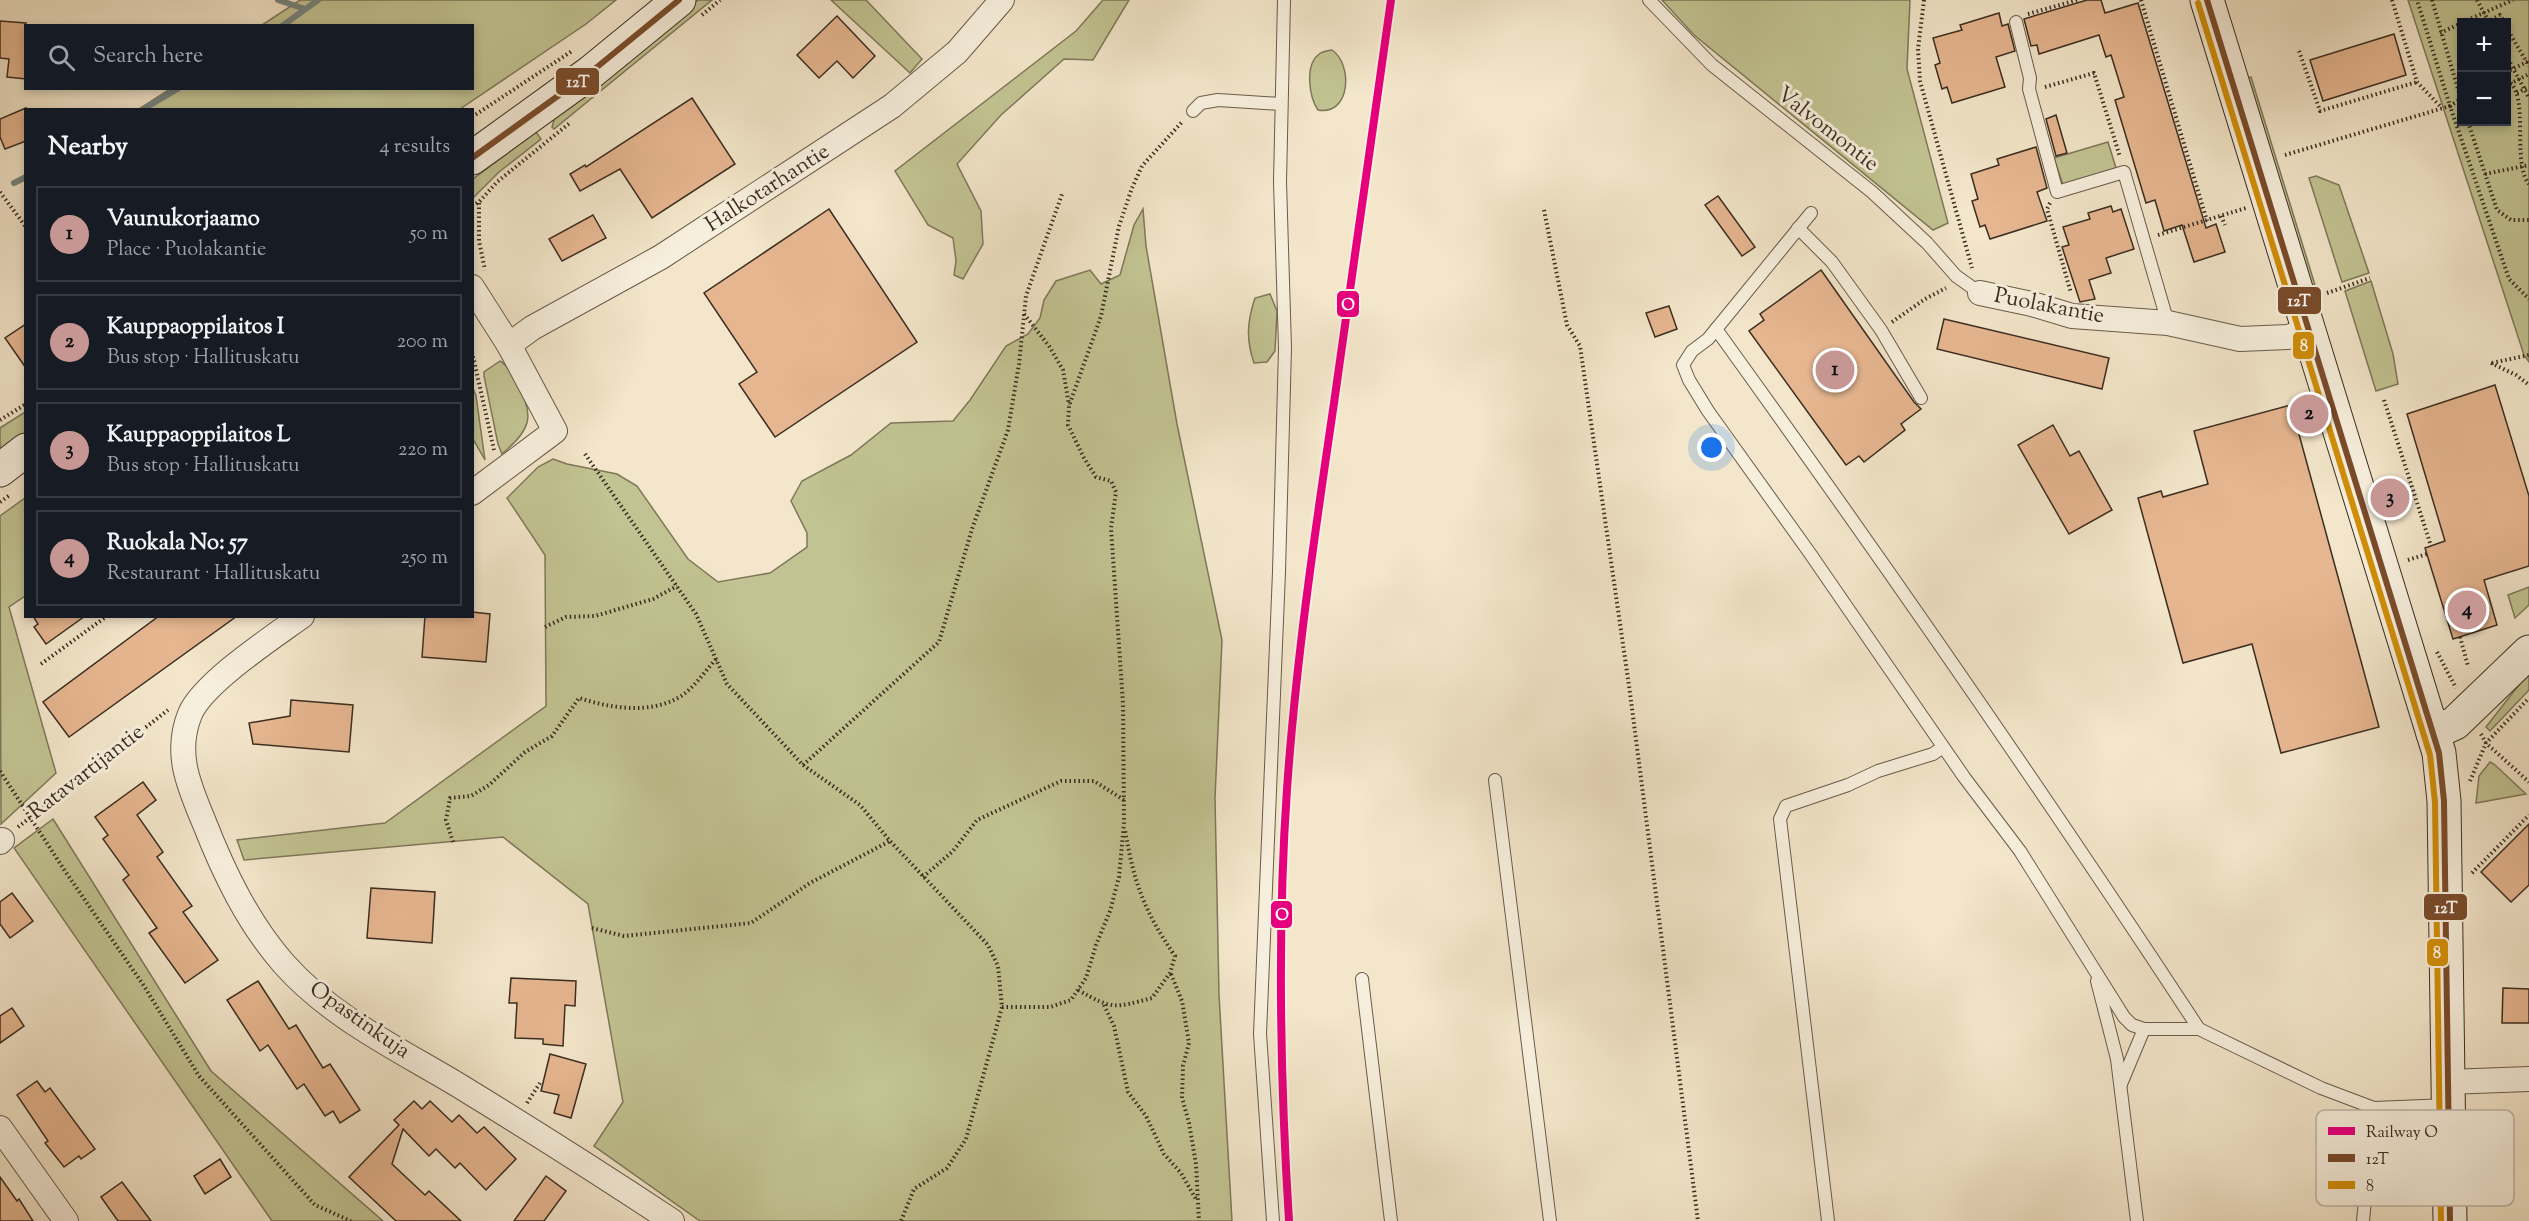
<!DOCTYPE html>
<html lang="en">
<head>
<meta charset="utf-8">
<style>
	:root { --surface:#171b24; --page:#242831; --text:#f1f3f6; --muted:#9ea1a6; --line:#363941; --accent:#c59692 }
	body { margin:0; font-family:"Sorts Mill Goudy",serif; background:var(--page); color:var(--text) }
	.controls { position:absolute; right:18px; top:18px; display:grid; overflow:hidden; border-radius:0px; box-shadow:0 3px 9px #0003 }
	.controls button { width:54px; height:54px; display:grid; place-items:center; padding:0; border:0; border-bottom:2px solid var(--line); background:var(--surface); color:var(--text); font:30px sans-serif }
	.you { position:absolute; left:1712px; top:448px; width:21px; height:21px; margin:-15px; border:4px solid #fff; border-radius:50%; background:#1a73e8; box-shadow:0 0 0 9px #1a73e833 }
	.badge { display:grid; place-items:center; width:39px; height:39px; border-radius:50%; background:var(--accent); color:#111; font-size:20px; font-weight:700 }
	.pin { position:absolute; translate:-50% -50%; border:3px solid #fff; box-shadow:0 2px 6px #0006 }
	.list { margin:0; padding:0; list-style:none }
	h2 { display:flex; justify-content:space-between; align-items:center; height:78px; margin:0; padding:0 24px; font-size:26px }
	h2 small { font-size:20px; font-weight:400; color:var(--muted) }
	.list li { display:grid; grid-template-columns:39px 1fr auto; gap:18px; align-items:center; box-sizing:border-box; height:96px; margin:0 12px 12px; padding:0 12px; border:2px solid var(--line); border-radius:0px }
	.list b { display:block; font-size:22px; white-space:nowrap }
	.list p { margin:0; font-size:20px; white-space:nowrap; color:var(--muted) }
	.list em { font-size:20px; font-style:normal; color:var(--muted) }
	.icon { flex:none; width:33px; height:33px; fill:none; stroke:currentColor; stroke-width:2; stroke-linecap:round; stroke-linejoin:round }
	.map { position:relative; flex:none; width:2529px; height:1221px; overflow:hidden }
	.search { position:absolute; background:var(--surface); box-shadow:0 3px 9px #0003; left:24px; top:24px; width:450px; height:66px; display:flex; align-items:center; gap:15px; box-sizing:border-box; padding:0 21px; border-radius:0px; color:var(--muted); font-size:22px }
	.panel { position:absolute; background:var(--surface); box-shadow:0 3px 9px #0003; left:24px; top:108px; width:450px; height:510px; border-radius:0px }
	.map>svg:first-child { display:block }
	.green { fill:#c2c392; stroke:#7e785a; stroke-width:1.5; fill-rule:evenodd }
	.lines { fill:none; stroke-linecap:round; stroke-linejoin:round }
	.stream { stroke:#76847f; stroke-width:6 }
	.building { fill:#e6b690; stroke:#3b2d21; stroke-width:1.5 }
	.lane-casing { stroke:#695b4b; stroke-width:14 }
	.street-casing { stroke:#695b4b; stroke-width:26 }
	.secondary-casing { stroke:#3b2d21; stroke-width:35 }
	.path { stroke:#3b2d21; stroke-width:4; stroke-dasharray:1.5 3; stroke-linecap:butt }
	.lane { stroke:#f7efdd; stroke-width:12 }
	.street { stroke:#f7efdd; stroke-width:24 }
	.secondary { stroke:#f7efdd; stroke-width:33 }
	.bus-1-casing { stroke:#f7efdd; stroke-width:10 }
	.bus-2-casing { stroke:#f7efdd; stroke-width:10 }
	.bus-1 { stroke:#7a4b2a; stroke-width:6 }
	.bus-2 { stroke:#d18e07; stroke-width:6 }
	.rail-1-casing { stroke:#f7efdd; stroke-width:12 }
	.rail-1 { stroke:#e5007d; stroke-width:8 }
	.labels { text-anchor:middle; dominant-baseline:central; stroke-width:6; stroke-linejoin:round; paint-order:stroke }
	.street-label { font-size:22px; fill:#3b2d21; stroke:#f7efdd }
	.key { fill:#f7efdd; stroke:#bfb5a5; stroke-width:1.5 }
	.key-label { font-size:16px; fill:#3b2d21 }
	.line-badge { stroke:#f7efdd; stroke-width:2 }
	.badge-label { font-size:16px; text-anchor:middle; font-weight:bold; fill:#fff }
</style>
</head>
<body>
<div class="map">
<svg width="2529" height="1221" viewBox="0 0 2529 1221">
	<rect width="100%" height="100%" fill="#f3e6ca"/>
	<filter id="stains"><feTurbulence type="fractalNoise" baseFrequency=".00333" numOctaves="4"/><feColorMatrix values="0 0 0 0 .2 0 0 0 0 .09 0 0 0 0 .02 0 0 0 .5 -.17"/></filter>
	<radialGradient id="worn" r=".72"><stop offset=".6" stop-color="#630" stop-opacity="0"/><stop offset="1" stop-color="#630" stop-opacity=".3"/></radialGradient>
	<g class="green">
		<polygon points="300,0 616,0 586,24 460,109 139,109 170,89 472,88 472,26 262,25"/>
		<polygon points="698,0 712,0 554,129 552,127 555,117 618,69"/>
		<polygon points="831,0 866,0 922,59 910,73"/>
		<polygon points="1103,0 1129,0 1093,60 1064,59 1001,115 957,164 981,211 983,244 963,279 954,275 956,261 953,238 928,225 895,171 1076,31"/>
		<polygon points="1662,0 1910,0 1907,69 1948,223 1933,230 1694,35"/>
		<path d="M 2408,0 L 2529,0 L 2529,362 L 2524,355 ZM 2462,22 L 2506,22 L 2506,122 L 2462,122 Z"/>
		<path d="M 1332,50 C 1353,64 1351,116 1318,110 C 1309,97 1305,66 1318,55 C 1322,51 1327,51 1332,50 Z"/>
		<polygon points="2251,77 2315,285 2310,287 2246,78"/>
		<polygon points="536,132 541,139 499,172 473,198 473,179"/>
		<polygon points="2108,142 2116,168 2063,185 2054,158"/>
		<polygon points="2316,176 2339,185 2369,273 2342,282 2309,178"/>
		<polygon points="1143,209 1146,246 1177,424 1222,640 1215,798 1219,995 1232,1221 700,1221 594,1146 623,1102 588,904 503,837 244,860 237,840 385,823 546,706 545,555 507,498 538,467 553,459 567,464 617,474 637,486 688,559 718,582 770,573 807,547 807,533 791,501 802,481 851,455 891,423 953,421 970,400 1006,346 1028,334 1040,318 1044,300 1056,281 1090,270 1101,284 1120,275 1134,225"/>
		<polygon points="2371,281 2393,354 2398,384 2376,391 2345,291"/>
		<path d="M 1270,294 L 1277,311 L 1275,351 L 1267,362 L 1254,363 C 1246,340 1247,322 1255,298 Z"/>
		<path d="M 500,361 C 508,365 513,376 517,384 C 536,417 530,430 502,454 L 498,444 L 484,376 L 484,372 Z"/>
		<polygon points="472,386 476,396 485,460 473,439"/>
		<polygon points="25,412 25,434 0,453 0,428"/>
		<polygon points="25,498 25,596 9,607 56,773 1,824 0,516"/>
		<polygon points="2529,587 2529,605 2515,618 2508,595"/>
		<polygon points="2529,672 2529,690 2490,731 2486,727"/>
		<polygon points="2490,762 2494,764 2526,794 2476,803 2479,776"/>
		<polygon points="53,819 211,1071 383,1221 272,1221 14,848"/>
	</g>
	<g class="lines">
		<g class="stream">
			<polyline points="278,0 305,9"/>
			<polyline points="282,26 318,0"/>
			<polyline points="142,110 179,88"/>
			<polyline points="14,183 26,177"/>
		</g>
	</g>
	<g class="building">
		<polygon points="2087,0 2101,0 2105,13 2138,3 2206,228 2216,224 2225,252 2194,262 2182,225 2164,231 2155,200 2146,203 2115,100 2124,97 2111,55 2106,57 2099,35 2039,54 2037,45 2031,46 2024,19"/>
		<polygon points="1999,13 2002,26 2008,24 2015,51 1996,57 2005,87 1952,103 1947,87 1942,89 1935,65 1940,63 1933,38 1962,30 1960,25"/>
		<polygon points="837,16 875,56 853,78 837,61 819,78 797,55"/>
		<polygon points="0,21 26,23 26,79 7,77 9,59 0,58"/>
		<polygon points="2394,34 2406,75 2323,101 2310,60"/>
		<polygon points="692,98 735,164 652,218 620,169 580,191 570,174 585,165 586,167"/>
		<polygon points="26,108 26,141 5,149 0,137 0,119"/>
		<polygon points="2056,115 2067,153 2056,156 2046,119"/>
		<polygon points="2036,147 2047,188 2037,192 2047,221 1990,239 1985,225 1980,227 1972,201 1978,199 1971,174 1999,165 1997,159"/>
		<polygon points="1718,196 1755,247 1742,256 1705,205"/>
		<polygon points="2111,206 2113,212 2121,209 2134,249 2106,258 2111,273 2089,280 2095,299 2080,302 2062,247 2069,245 2063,227 2090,219 2088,213"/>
		<polygon points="829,209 917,342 775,437 739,384 757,372 704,293"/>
		<polygon points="593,215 606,238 562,261 549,239"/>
		<polygon points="1821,270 1914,402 1921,409 1901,424 1905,430 1864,462 1859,456 1846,465 1749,331 1764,320 1760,314"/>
		<polygon points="1669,306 1677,329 1655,337 1646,313"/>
		<polygon points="1944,319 2109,358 2102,389 1937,349"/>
		<polygon points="26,324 26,368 5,338"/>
		<polygon points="2495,385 2529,496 2529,566 2484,580 2497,625 2453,639 2425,548 2445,541 2407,414"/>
		<polygon points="2291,405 2379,727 2281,753 2252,644 2183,663 2138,498 2161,491 2163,497 2208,484 2194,431"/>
		<polygon points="2053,425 2070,456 2079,451 2112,510 2069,534 2018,445"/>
		<polygon points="472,612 490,614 486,662 422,657 425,616 472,616"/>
		<polygon points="33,616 85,616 46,644 34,627 38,624"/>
		<polygon points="159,616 237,616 69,737 43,702"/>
		<polygon points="291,700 353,705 349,752 253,744 249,723 290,716"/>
		<polygon points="143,782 156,800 137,815 163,852 157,857 192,906 183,912 218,960 185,983 149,933 157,928 123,880 129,875 103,839 108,835 95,817"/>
		<polygon points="2529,824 2529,885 2511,902 2481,872"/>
		<polygon points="371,888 435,892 432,943 367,938"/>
		<polygon points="12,893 33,921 10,938 0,924 0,902"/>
		<polygon points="511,978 576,981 575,1006 565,1005 563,1046 543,1044 543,1039 515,1038 517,1003 509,1003"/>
		<polygon points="258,981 289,1029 296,1025 323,1068 330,1064 360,1110 340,1123 333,1111 325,1116 304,1084 297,1089 268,1045 260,1051 227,1000"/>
		<polygon points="2503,988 2529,989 2529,1023 2502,1023"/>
		<polygon points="12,1008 24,1026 0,1043 0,1016"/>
		<polygon points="550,1054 586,1064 571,1118 554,1113 559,1095 541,1091"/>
		<polygon points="37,1081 45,1092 50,1088 95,1149 81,1159 79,1156 64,1167 45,1143 48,1141 17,1095"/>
		<polygon points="414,1101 422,1109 430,1101 452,1122 459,1115 477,1133 484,1127 516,1159 486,1190 460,1163 455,1168 436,1149 429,1156 403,1129 392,1164 425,1195 429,1191 461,1221 396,1221 349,1177 399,1125 394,1120"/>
		<polygon points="220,1159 231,1177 205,1194 194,1176"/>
		<polygon points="546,1176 566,1191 544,1221 514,1221"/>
		<polygon points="0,1177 17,1201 19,1199 33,1221 0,1221"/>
		<polygon points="122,1182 151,1221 118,1221 101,1197"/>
	</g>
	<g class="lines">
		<defs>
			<g id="lane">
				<polyline points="1649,0 1712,65 1872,192 1927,243 1956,276 1980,293"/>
				<polyline points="2016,22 2030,78 2029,89 2057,192 2124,172 2168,323"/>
				<polyline points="1193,111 1201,103 1218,100 1281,104"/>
				<polyline points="1811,213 1708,339 1692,351 1683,365 1689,380 1708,411 1809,552 1964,777 2020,851 2124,1017 2132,1025 2144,1029 2199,1029 2321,1088 2374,1108"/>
				<polyline points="1798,228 1832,262 1881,330 1921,398"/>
				<path d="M 1716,329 C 1882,559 2043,791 2199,1029"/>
				<polyline points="1495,780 1550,1221"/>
				<polyline points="1362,979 1391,1221"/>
				<polyline points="2097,981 2117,1059 2137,1221"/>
				<polyline points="2121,1084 2144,1029"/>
				<polyline points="1273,1221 1260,1034 1279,572 1285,348 1280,182 1284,0"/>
				<polyline points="1828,1221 1780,819 1786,806 1848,785 1878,771 1933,754 1943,747"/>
				<polyline points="2363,1221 2374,1108 2448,1105"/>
			</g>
			<g id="street">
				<polyline points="472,287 509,345 555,431 472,493"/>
				<polyline points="1980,293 2032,304 2072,316 2168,323 2240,339 2288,337 2308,330"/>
				<polyline points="509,345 532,328 661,257 892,106 957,52 1002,0"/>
				<path d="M 302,616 C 273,637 203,683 190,714 C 174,753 189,786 204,822 C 224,873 248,923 284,964 C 331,1017 398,1049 458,1085 C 530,1129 601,1174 672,1221"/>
				<polyline points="0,842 2,840"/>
				<polyline points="2448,1082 2529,1079"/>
				<polyline points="0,1128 66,1221"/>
			</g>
			<g id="secondary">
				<polyline points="2207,0 2439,753 2444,801 2450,1221"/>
				<polyline points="472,158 591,72 679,0"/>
				<polyline points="0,470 26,450"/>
				<polyline points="2433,733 2455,723 2529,652"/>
			</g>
		</defs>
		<use href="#lane" class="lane-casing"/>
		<use href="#street" class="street-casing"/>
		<use href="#secondary" class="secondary-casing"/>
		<g class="path">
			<polyline points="1924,0 1918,49 1920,81 1972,268"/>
			<polyline points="2141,0 2207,221"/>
			<polyline points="2392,0 2417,82 2442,108"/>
			<polyline points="2432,0 2462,103"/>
			<polyline points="2477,0 2489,22"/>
			<polyline points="2028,14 2077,0"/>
			<polyline points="702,15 720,0"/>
			<polyline points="2463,22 2513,0"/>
			<polyline points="2487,22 2500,15 2504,22"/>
			<polyline points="2506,27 2529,66"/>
			<polyline points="2440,33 2462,23"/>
			<polyline points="2299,51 2320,111 2417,82"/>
			<polyline points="2506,55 2529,98"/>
			<polyline points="2506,72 2529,61"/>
			<path d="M 2506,75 C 2509,81 2514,86 2516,92 C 2525,115 2514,166 2529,184"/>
			<polyline points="2506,86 2529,74"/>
			<polyline points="2045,87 2094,73 2120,157"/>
			<polyline points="2517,93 2529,87"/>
			<polyline points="2462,98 2450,106 2509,279 2529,299"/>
			<polyline points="472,117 572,51"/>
			<polyline points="2468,122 2497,210 2511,220 2529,220"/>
			<polyline points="2285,155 2450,106 2417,0"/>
			<polyline points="2485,174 2529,165"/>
			<polyline points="0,192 26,227"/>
			<polyline points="479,203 479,241 485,270"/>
			<polyline points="2050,203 2047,209 2071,293"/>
			<polyline points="472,206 479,202 497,182 571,122"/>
			<polyline points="1544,210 1567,325 1580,346 1630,693 1698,1221"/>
			<polyline points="2221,216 2225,225"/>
			<polyline points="2158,235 2246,208"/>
			<polyline points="2327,293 2370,278"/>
			<polyline points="1024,314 1049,346 1063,370 1069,405"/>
			<polyline points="1892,322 1925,299 1946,288"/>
			<polyline points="472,352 494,450"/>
			<polyline points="2491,363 2516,375 2529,385"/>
			<polyline points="2492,363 2529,355"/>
			<polyline points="2384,400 2431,546"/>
			<polyline points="0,420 26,404"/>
			<polyline points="585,454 696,614 727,684 803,765 860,805 890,841 988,945 998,966 1002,1007 966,1139 947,1168 914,1189 901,1221"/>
			<polyline points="0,502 10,495"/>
			<polyline points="2408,560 2427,554"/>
			<polyline points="545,627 566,617 595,616 653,599 677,586"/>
			<polyline points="2460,637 2468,666"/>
			<polyline points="2437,652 2456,688"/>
			<polyline points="41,664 107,616"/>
			<polyline points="2481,734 2486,743 2529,782"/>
			<polyline points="803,765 939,642 972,529 1008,430 1019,364 1026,296 1062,194"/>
			<polyline points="0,771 65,871 144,986 199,1076 315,1205 351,1221"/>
			<polyline points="2470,781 2486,743 2529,698"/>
			<polyline points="18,827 168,710"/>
			<path d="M 453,842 L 446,820 L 450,798 L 471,796 L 489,785 L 525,752 L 552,736 L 579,698 C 613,709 654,715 684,694 C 696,685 706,670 716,659"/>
			<polyline points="2472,873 2529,815"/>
			<polyline points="923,877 953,851 977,820 1061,781 1094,781 1124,800"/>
			<polyline points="592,928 624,936 751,923 810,883 890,841"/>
			<polyline points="1171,974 1182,1001 1189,1043 1183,1066 1182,1098 1189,1123 1196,1164 1199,1221"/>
			<path d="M 1078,990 C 1113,1010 1114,1008 1152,998 L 1170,973 L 1175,956 C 1144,911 1134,883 1125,830"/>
			<polyline points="1104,1005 1114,1026 1128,1092 1146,1116 1164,1154 1181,1173 1197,1201"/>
			<polyline points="1002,1007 1050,1007 1071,1000 1086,978 1096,945 1110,911 1119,877 1124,823 1123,704 1111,528 1116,492 1111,481 1096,477 1084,458 1068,425 1069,406 1101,316 1119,226 1132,188 1142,166 1182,122"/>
			<polyline points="527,1103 540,1083"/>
		</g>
		<use href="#lane" class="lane"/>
		<use href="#street" class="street"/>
		<use href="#secondary" class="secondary"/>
		<defs>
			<g id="bus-1">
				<polyline points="2207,0 2439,753 2444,801 2450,1221"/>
				<polyline points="472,158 591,72 679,0"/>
			</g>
			<polyline id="bus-2" points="2198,3 2430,755 2435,802 2441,1221"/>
		</defs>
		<use href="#bus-1" class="bus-1-casing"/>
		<use href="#bus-2" class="bus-2-casing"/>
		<use href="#bus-1" class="bus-1"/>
		<use href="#bus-2" class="bus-2"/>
		<defs>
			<path id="rail-1" d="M 1289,1221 C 1280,1077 1277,933 1287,789 C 1296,660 1315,532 1334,403 C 1353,269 1372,134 1391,0"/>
		</defs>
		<use href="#rail-1" class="rail-1-casing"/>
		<use href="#rail-1" class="rail-1"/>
	</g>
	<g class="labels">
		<g class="street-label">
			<text transform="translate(1827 130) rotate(38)">Valvomontie</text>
			<text transform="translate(768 189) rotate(-33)">Halkotarhantie</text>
			<text transform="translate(2049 307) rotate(11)">Puolakantie</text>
			<text transform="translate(87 773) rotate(-38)">Ratavartijantie</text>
			<text transform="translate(359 1021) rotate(35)">Opastinkuja</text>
		</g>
	</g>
	<rect x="2316" y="1110" width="198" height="96" rx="9" class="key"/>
	<rect x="2328" y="1127" width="27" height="8" fill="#e5007d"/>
	<rect x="2328" y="1154" width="27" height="8" fill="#7a4b2a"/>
	<rect x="2328" y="1181" width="27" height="8" fill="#d18e07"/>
	<g class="key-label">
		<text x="2366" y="1137">Railway O</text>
		<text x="2366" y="1164">12T</text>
		<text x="2366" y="1191">8</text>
	</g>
	<g class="line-badge">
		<rect x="555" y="67" width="45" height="29" rx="6" fill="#7a4b2a"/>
		<rect x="2277" y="286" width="45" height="29" rx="6" fill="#7a4b2a"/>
		<rect x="1336" y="290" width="24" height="28" rx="6" fill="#e5007d"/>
		<rect x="2292" y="331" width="23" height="29" rx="6" fill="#d18e07"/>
		<rect x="2423" y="893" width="45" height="28" rx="6" fill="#7a4b2a"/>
		<rect x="1270" y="900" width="23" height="29" rx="6" fill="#e5007d"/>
		<rect x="2426" y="938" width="23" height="29" rx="6" fill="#d18e07"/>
	</g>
	<g class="badge-label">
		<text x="578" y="87">12T</text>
		<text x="2299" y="306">12T</text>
		<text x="1348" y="310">O</text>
		<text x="2304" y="351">8</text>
		<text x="2446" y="913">12T</text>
		<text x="1282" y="920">O</text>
		<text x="2437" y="958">8</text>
	</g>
	<rect width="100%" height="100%" filter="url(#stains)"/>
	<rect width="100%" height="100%" fill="url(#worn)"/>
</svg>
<div class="controls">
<button>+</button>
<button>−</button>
</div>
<div class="you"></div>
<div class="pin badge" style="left:1835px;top:370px">1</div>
<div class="pin badge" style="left:2309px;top:414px">2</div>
<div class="pin badge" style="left:2390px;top:498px">3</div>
<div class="pin badge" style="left:2467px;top:610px">4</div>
<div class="search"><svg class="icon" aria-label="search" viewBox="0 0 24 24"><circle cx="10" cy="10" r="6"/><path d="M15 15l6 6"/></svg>Search here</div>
<section class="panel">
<h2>Nearby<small>4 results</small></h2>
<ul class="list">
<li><span class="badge">1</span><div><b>Vaunukorjaamo</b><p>Place · Puolakantie</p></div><em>50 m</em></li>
<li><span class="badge">2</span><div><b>Kauppaoppilaitos I</b><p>Bus stop · Hallituskatu</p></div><em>200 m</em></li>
<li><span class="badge">3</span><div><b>Kauppaoppilaitos L</b><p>Bus stop · Hallituskatu</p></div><em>220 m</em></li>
<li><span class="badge">4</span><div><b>Ruokala No: 57</b><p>Restaurant · Hallituskatu</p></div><em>250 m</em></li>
</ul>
</section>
</div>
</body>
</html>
